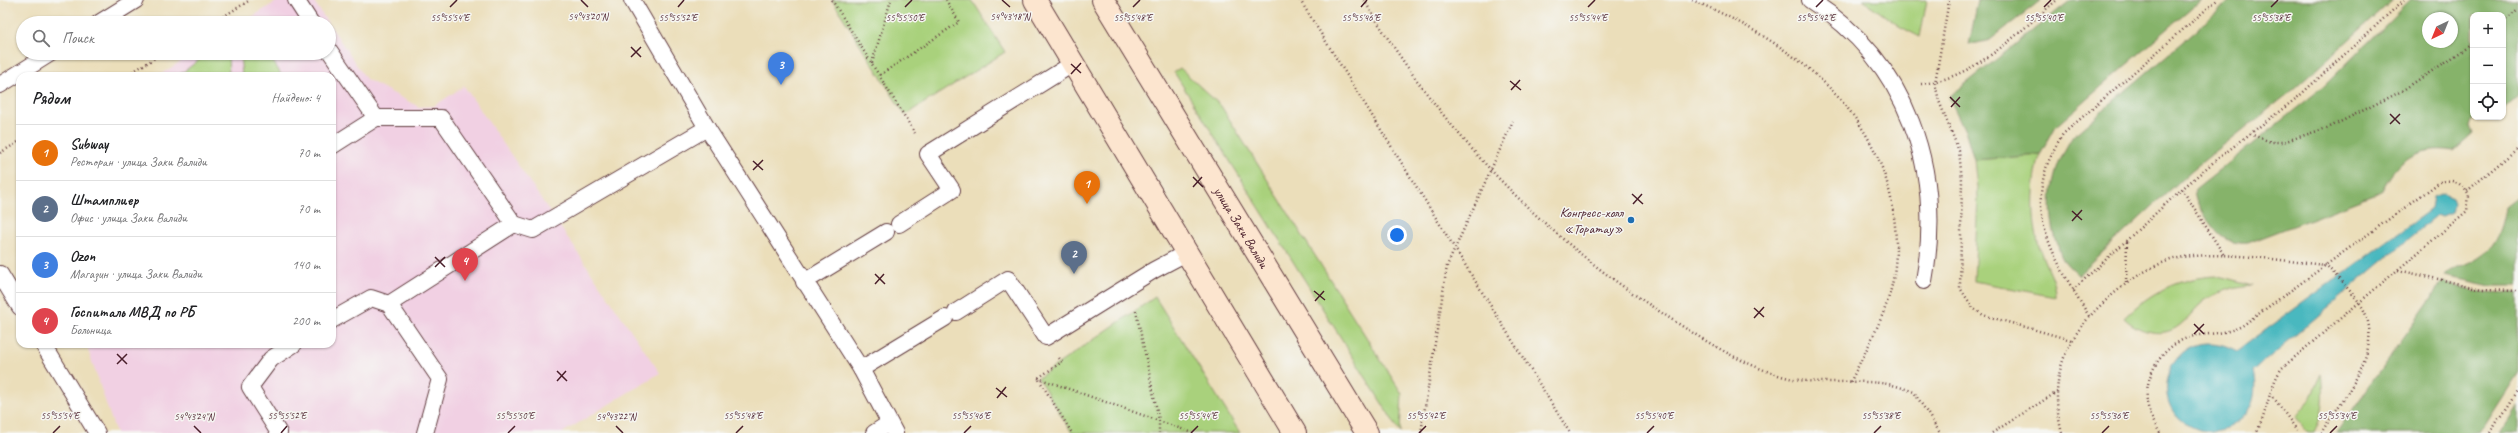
<!DOCTYPE html>
<html lang="ru">
<head>
<meta charset="utf-8">
<style>
	:root { --surface:#fff; --page:#f2f2f2; --text:#202124; --muted:#757577; --line:#e0e0e0; --accent:#db2777 }
	body { margin:0; font-family:Caveat,sans-serif; background:var(--page); color:var(--text) }
	.controls { position:absolute; right:12px; top:12px; display:grid; overflow:hidden; border-radius:8px; box-shadow:0 1px 3px #0004 }
	.controls button { width:36px; height:36px; display:grid; place-items:center; padding:0; border:0; border-bottom:1px solid var(--line); background:var(--surface); color:var(--text); font:20px sans-serif }
	.compass { position:absolute; left:2422px; top:12px; width:36px; height:36px; border-radius:50%; background:var(--surface); box-shadow:0 1px 3px #0004; rotate:223deg }
	.you { position:absolute; left:1397px; top:235px; width:14px; height:14px; margin:-10px; border:3px solid #fff; border-radius:50%; background:#1a73e8; box-shadow:0 0 0 6px #1a73e833 }
	.badge { display:grid; place-items:center; width:26px; height:26px; border-radius:50%; background:var(--accent); color:#fff; font-size:13px; font-weight:700 }
	.pin { position:absolute; translate:-50% -33px; filter:drop-shadow(0 1px 2px #0008) }
	.pin::after { content:''; position:absolute; top:21px; width:14px; height:12px; background:inherit; clip-path:polygon(0 0,100% 0,50% 100%) }
	.list { margin:0; padding:0; list-style:none }
	h2 { display:flex; justify-content:space-between; align-items:center; height:52px; margin:0; padding:0 16px; font-size:17px }
	h2 small { font-size:13px; font-weight:400; color:var(--muted) }
	.list li { display:grid; grid-template-columns:26px 1fr auto; gap:12px; align-items:center; box-sizing:border-box; height:56px; padding:0 16px; border-top:1px solid var(--line) }
	.list b { display:block; font-size:15px; white-space:nowrap }
	.list p { margin:0; font-size:13px; white-space:nowrap; color:var(--muted) }
	.list em { font-size:13px; font-style:normal; color:var(--muted) }
	.icon { flex:none; width:22px; height:22px; fill:none; stroke:currentColor; stroke-width:2; stroke-linecap:round; stroke-linejoin:round }
	.map { position:relative; flex:none; width:2518px; height:433px; overflow:hidden }
	.search { position:absolute; background:var(--surface); box-shadow:0 1px 3px #0004; left:16px; top:16px; width:320px; height:44px; display:flex; align-items:center; gap:10px; box-sizing:border-box; padding:0 14px; border-radius:22px; color:var(--muted); font-size:15px }
	.panel { position:absolute; background:var(--surface); box-shadow:0 1px 3px #0004; left:16px; top:72px; width:320px; height:276px; border-radius:12px }
	.map>svg:first-child { display:block }
	.built { fill:#f1d0e3 }
	.green { fill:#a9d17b; stroke:#7a7853 }
	.forest { fill:#86b36b; stroke:#68694b; fill-rule:evenodd }
	.water { fill:#48b8bf; stroke:#496c75 }
	.lines { fill:none; stroke-linecap:round; stroke-linejoin:round }
	.lane-casing { stroke:#623c40; stroke-width:18 }
	.secondary-casing { stroke:#623c40; stroke-width:24 }
	.path { stroke:#623c40; stroke-width:2.5; stroke-dasharray:1 3; stroke-linecap:butt }
	.lane { stroke:#fff; stroke-width:16 }
	.secondary { stroke:#fce5cf; stroke-width:22 }
	.ticks { fill:none; stroke:#4a1f2b; stroke-width:1.5 }
	.poi-dot { fill:#1f6fb2; stroke:#f6f6f2; stroke-width:1.5 }
	.labels { text-anchor:middle; dominant-baseline:central; stroke-width:3; stroke-linejoin:round; paint-order:stroke }
	.poi-label { font-size:14px; fill:#4a1f2b; stroke:#f6f6f2; text-anchor:end }
	.street-label { font-size:14px; fill:#4a1f2b; stroke:#f6f6f2 }
	.ticks-label { font-size:10px; text-anchor:middle; fill:#4a1f2b; stroke:#f6f6f2; stroke-width:3; stroke-linejoin:round; paint-order:stroke }
</style>
</head>
<body>
<div class="map">
<svg width="2518" height="433" viewBox="0 0 2518 433">
	<rect width="100%" height="100%" fill="#f6f6f2"/>
	<filter id="ink" filterUnits="userSpaceOnUse"><feTurbulence type="fractalNoise" baseFrequency=".025" numOctaves="2"/><feDisplacementMap in="SourceGraphic" scale="8" xChannelSelector="R" yChannelSelector="G"/><feConvolveMatrix kernelMatrix="1 2 1 2 8 2 1 2 1" color-interpolation-filters="sRGB"/></filter>
	<filter id="wash" filterUnits="userSpaceOnUse"><feTurbulence type="fractalNoise" baseFrequency=".012" numOctaves="4" result="noise"/><feDisplacementMap in="SourceGraphic" scale="16" xChannelSelector="R" yChannelSelector="G"/><feGaussianBlur stdDeviation="0.9" result="paint"/><feColorMatrix in="noise" values="0 0 0 0 0 0 0 0 0 0 0 0 0 0 0 0 0 1.4 0 .05"/><feComposite in="paint" operator="in"/></filter>
	<g filter="url(#wash)">
		<rect width="100%" height="100%" fill="#ebdeba"/>
		<g class="built">
			<polygon points="279,0 313,0 328,23 242,23"/>
			<polygon points="329,24 366,79 419,107 434,106 464,86 660,373 562,433 116,433 86,344 332,344 332,76 158,76 194,53 329,53"/>
		</g>
		<g class="green">
			<polygon points="832,0 972,0 1005,52 905,115"/>
			<polygon points="1863,0 1927,0 1920,37 1899,26"/>
			<polygon points="208,53 228,53 229,76 178,76"/>
			<polygon points="249,53 268,53 282,76 242,76 240,54 247,58"/>
			<polygon points="1180,68 1221,106 1402,394 1400,432 1174,72"/>
			<path d="M 2040,155 C 2032,186 2031,218 2040,250 C 2045,266 2056,281 2055,297 L 1974,281 L 1978,197 L 1974,160 Z"/>
			<path d="M 2218,276 L 2253,285 C 2235,286 2219,291 2204,301 C 2195,308 2189,318 2180,325 C 2163,339 2138,332 2124,318 C 2150,292 2180,277 2218,276 Z"/>
			<polygon points="1155,297 1240,433 1072,433 1038,378"/>
			<path d="M 2322,374 C 2325,395 2324,414 2314,433 L 2308,433 L 2296,417 L 2309,401 Z"/>
		</g>
		<g class="forest">
			<polygon points="1978,0 2041,0 1990,40 1969,45"/>
			<polygon points="2071,0 2201,0 2056,126 2040,155 1974,160 1966,133 1949,97"/>
			<path d="M 2231,0 L 2393,0 L 2293,90 L 2192,170 L 2078,275 C 2074,271 2068,266 2065,262 C 2060,255 2057,243 2055,236 C 2046,199 2053,167 2073,136 Z"/>
			<path d="M 2411,0 L 2518,0 L 2518,96 L 2503,109 L 2503,15 L 2473,15 L 2473,117 L 2470,126 L 2473,134 L 2454,151 C 2417,145 2397,160 2381,192 L 2248,243 C 2239,244 2229,242 2221,236 C 2214,231 2190,197 2195,190 L 2323,87 ZM 2428,18 L 2452,18 L 2452,42 L 2428,42 Z"/>
			<path d="M 2518,197 L 2518,286 L 2491,286 L 2445,276 C 2453,267 2460,267 2471,262 C 2494,252 2502,230 2505,207 Z"/>
			<polygon points="2442,283 2482,292 2518,293 2518,372 2479,433 2336,433"/>
			<polygon points="2518,405 2518,433 2500,433"/>
		</g>
		<path class="water" d="M 2443,194 L 2452,198 L 2454,203 L 2452,213 L 2442,217 L 2437,215 L 2253,371 C 2257,389 2255,409 2239,421 C 2228,430 2213,433 2199,430 C 2137,411 2172,315 2237,351 L 2431,209 L 2433,198 Z"/>
	</g>
	<g filter="url(#ink)">
		<g class="lines">
			<defs>
				<g id="lane">
					<polyline points="296,0 311,23"/>
					<polyline points="632,0 707,128 861,369 895,433"/>
					<path d="M 1810,0 C 1908,62 1944,170 1924,281"/>
					<polyline points="99,23 136,0"/>
					<polyline points="329,50 376,118"/>
					<polyline points="0,85 51,53"/>
					<polyline points="332,146 376,118 441,118 514,224"/>
					<polyline points="899,224 952,190 928,154 1074,63"/>
					<polyline points="0,274 20,307"/>
					<polyline points="804,282 886,232"/>
					<polyline points="389,304 514,224 533,230 707,128"/>
					<polyline points="956,312 1008,279 1046,337 1154,270 1188,252"/>
					<polyline points="332,320 371,298 389,304 440,379 425,433"/>
					<polyline points="43,344 97,433"/>
					<polyline points="861,369 945,318"/>
					<polyline points="279,433 250,387 271,359 294,344"/>
					<polyline points="874,433 888,424"/>
				</g>
				<g id="secondary">
					<polyline points="1035,0 1295,433"/>
					<path id="s1" d="M 1103,0 L 1367,433"/>
				</g>
			</defs>
			<use href="#lane" class="lane-casing"/>
			<use href="#secondary" class="secondary-casing"/>
			<g class="path">
				<polyline points="832,0 915,133"/>
				<polyline points="1300,0 1570,433"/>
				<path d="M 1364,0 C 1441,129 1539,234 1665,315 C 1700,338 1738,362 1778,375 C 1816,387 1844,379 1880,383 C 1892,384 1903,388 1914,392 L 1940,433"/>
				<path d="M 1692,0 C 1787,40 1881,107 1894,217 C 1897,240 1897,265 1891,289 C 1883,321 1864,353 1850,383"/>
				<polyline points="1949,0 1935,83 1939,101 1959,151 1962,180 1960,288 1973,308 1983,315 2071,340"/>
				<polyline points="2503,22 2518,10"/>
				<polyline points="213,23 250,0"/>
				<polyline points="872,63 891,0"/>
				<polyline points="880,75 959,22 946,0"/>
				<polyline points="126,76 163,53"/>
				<path d="M 1921,84 C 1976,78 2016,34 2057,0"/>
				<polyline points="2250,134 2271,142 2283,142 2330,127 2400,92 2473,44"/>
				<polyline points="0,153 20,141"/>
				<polyline points="2182,189 2224,255"/>
				<polyline points="2467,191 2518,148"/>
				<polyline points="2398,270 2482,289 2518,290"/>
				<polyline points="2126,283 2127,240"/>
				<polyline points="2073,290 2182,189 2216,160 2298,97 2404,0"/>
				<polyline points="1136,311 1159,420 1159,433"/>
				<path d="M 2089,316 C 2051,253 2017,205 2063,134 L 2217,0"/>
				<polyline points="1059,358 1062,362 1038,378 1072,433"/>
				<polyline points="1038,378 1193,433"/>
				<polyline points="2271,394 2299,433"/>
				<polyline points="1421,433 1447,266 1513,121"/>
				<polyline points="1992,433 2057,392"/>
				<path d="M 2062,433 C 2045,368 2073,325 2122,287 C 2140,273 2162,260 2184,257 C 2231,251 2280,261 2326,265 C 2337,277 2349,289 2359,302 C 2390,346 2344,396 2321,433"/>
				<path d="M 2160,433 C 2154,423 2149,414 2147,402 C 2144,373 2165,342 2194,336 C 2212,333 2226,334 2242,326 L 2440,182 C 2454,178 2463,184 2469,196 L 2467,211 L 2282,368 C 2268,388 2268,412 2256,433"/>
				<polyline points="2490,433 2518,389"/>
			</g>
			<use href="#lane" class="lane"/>
			<use href="#secondary" class="secondary"/>
		</g>
	</g>
	<path class="ticks" d="M 581,0 L 588,7M 1002,0 L 1010,7M 450,7 L 457,0M 678,7 L 684,0M 905,7 L 912,0M 1133,7 L 1140,0M 1361,7 L 1367,0M 1588,7 L 1595,0M 1816,7 L 1823,0M 2044,7 L 2051,0M 2271,7 L 2278,0M 631,47 L 641,57M 631,57 L 641,47M 1071,64 L 1081,73M 1071,74 L 1081,63M 1510,81 L 1521,90M 1511,90 L 1520,80M 1950,97 L 1960,107M 1951,107 L 1960,97M 2390,114 L 2400,124M 2390,124 L 2400,114M 753,161 L 763,170M 753,170 L 763,160M 1193,177 L 1203,187M 1193,187 L 1202,177M 1632,194 L 1643,204M 1633,204 L 1642,194M 2072,211 L 2082,220M 2072,221 L 2082,210M 435,257 L 445,267M 435,267 L 445,257M 875,274 L 885,284M 875,284 L 884,274M 1314,291 L 1325,300M 1315,301 L 1324,291M 1754,308 L 1764,317M 1754,318 L 1764,307M 2194,324 L 2204,334M 2194,334 L 2204,324M 117,354 L 127,364M 117,364 L 127,354M 557,371 L 567,381M 557,381 L 566,371M 996,388 L 1007,397M 997,398 L 1006,387M 194,426 L 201,433M 616,426 L 623,433M 53,433 L 60,426M 281,433 L 287,426M 508,433 L 515,426M 736,433 L 743,426M 964,433 L 971,426M 1191,433 L 1198,426M 1419,433 L 1426,426M 1647,433 L 1654,426M 1874,433 L 1881,426M 2102,433 L 2109,426M 2330,433 L 2337,426"/>
	<circle class="poi-dot" cx="1631" cy="220" r="4"/>
	<g class="labels">
		<g class="poi-label">
			<text x="1623" y="212">Конгресс-холл<tspan x="1623" dy="16">«Торатау»</tspan></text>
		</g>
		<g class="street-label">
			<text stroke="none"><textPath href="#s1" startOffset="266">улица Заки Валиди</textPath></text>
		</g>
	</g>
	<g class="ticks-label">
		<text x="588" y="20">54°43'20"N</text>
		<text x="1010" y="20">54°43'18"N</text>
		<text x="450" y="21">55°55'54"E</text>
		<text x="678" y="21">55°55'52"E</text>
		<text x="905" y="21">55°55'50"E</text>
		<text x="1133" y="21">55°55'48"E</text>
		<text x="1361" y="21">55°55'46"E</text>
		<text x="2271" y="21">55°55'38"E</text>
		<text x="1588" y="21">55°55'44"E</text>
		<text x="1816" y="21">55°55'42"E</text>
		<text x="2044" y="21">55°55'40"E</text>
		<text x="60" y="419">55°55'54"E</text>
		<text x="287" y="419">55°55'52"E</text>
		<text x="515" y="419">55°55'50"E</text>
		<text x="743" y="419">55°55'48"E</text>
		<text x="971" y="419">55°55'46"E</text>
		<text x="1198" y="419">55°55'44"E</text>
		<text x="1426" y="419">55°55'42"E</text>
		<text x="1654" y="419">55°55'40"E</text>
		<text x="1881" y="419">55°55'38"E</text>
		<text x="2109" y="419">55°55'36"E</text>
		<text x="2337" y="419">55°55'34"E</text>
		<text x="194" y="420">54°43'24"N</text>
		<text x="616" y="420">54°43'22"N</text>
	</g>
</svg>
<div class="controls">
<button>+</button>
<button>−</button>
<button><svg class="icon" aria-label="locate" viewBox="0 0 24 24"><circle cx="12" cy="12" r="6"/><path d="M12 2v4M12 18v4M2 12h4M18 12h4"/></svg></button>
</div>
<svg class="compass" viewBox="-18 -18 36 36"><path d="M0-13l5 13h-10z" fill="#e53935"/><path d="M0 13l5-13h-10z" fill="#757577"/></svg>
<div class="you"></div>
<div class="pin badge" style="left:1087px;top:204px;background:#e8710a">1</div>
<div class="pin badge" style="left:1074px;top:274px;background:#5c6f8a">2</div>
<div class="pin badge" style="left:781px;top:85px;background:#3f7fe0">3</div>
<div class="pin badge" style="left:465px;top:281px;background:#e0444e">4</div>
<div class="search"><svg class="icon" aria-label="search" viewBox="0 0 24 24"><circle cx="10" cy="10" r="6"/><path d="M15 15l6 6"/></svg>Поиск</div>
<section class="panel">
<h2>Рядом<small>Найдено: 4</small></h2>
<ul class="list">
<li><span class="badge" style="background:#e8710a">1</span><div><b>Subway</b><p>Ресторан · улица Заки Валиди</p></div><em>70 m</em></li>
<li><span class="badge" style="background:#5c6f8a">2</span><div><b>Штамплиер</b><p>Офис · улица Заки Валиди</p></div><em>70 m</em></li>
<li><span class="badge" style="background:#3f7fe0">3</span><div><b>Ozon</b><p>Магазин · улица Заки Валиди</p></div><em>140 m</em></li>
<li><span class="badge" style="background:#e0444e">4</span><div><b>Госпиталь МВД по РБ</b><p>Больница</p></div><em>200 m</em></li>
</ul>
</section>
</div>
</body>
</html>
